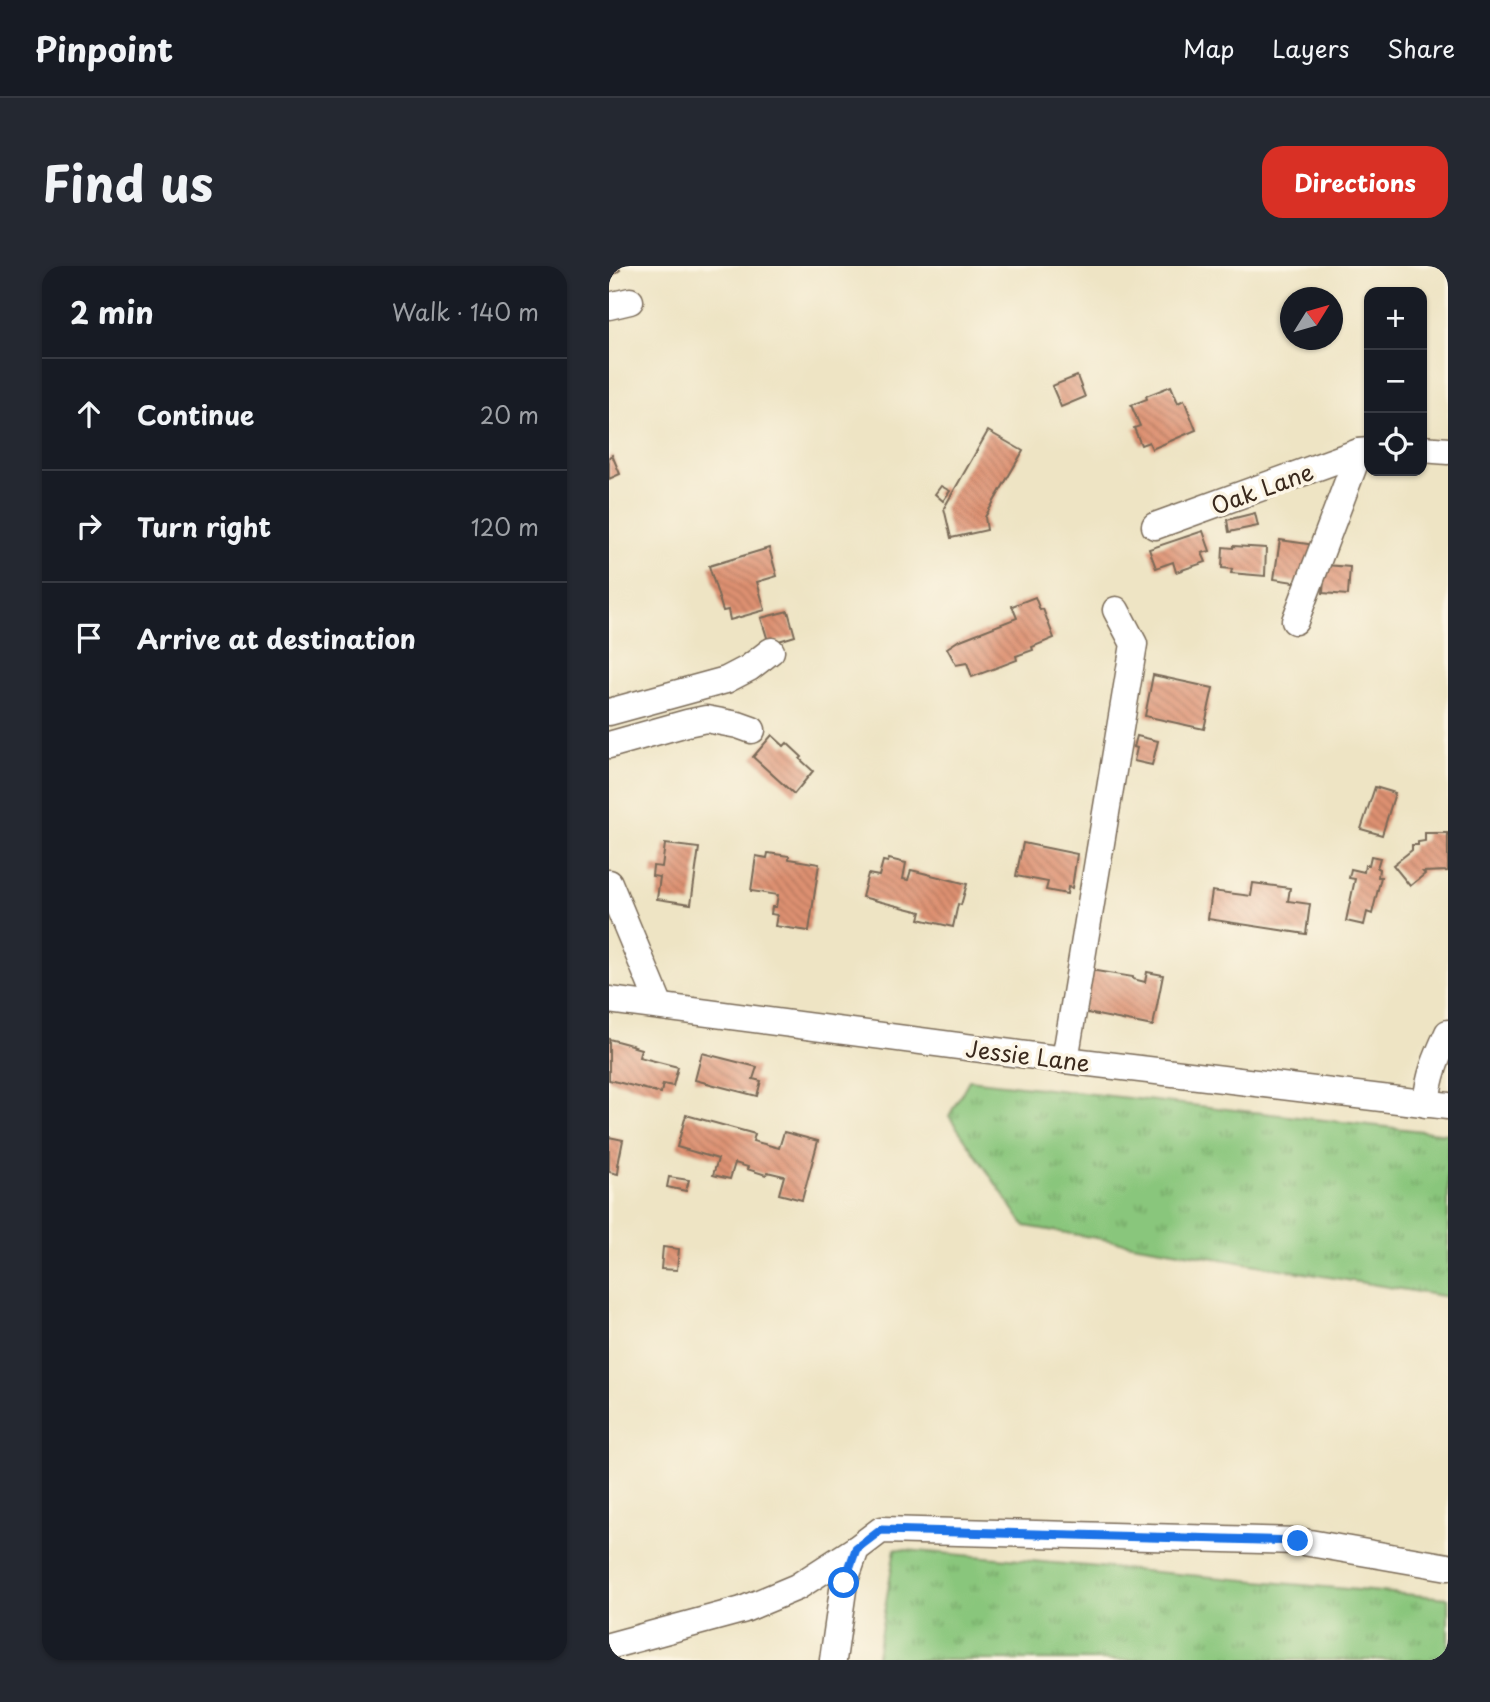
<!DOCTYPE html>
<html lang="en">
<head>
<meta charset="utf-8">
<style>
	:root { --surface:#171b24; --page:#242831; --text:#f1f3f6; --muted:#9ea1a6; --line:#363941; --accent:#d93025 }
	body { margin:0; font-family:"Playpen Sans",sans-serif; background:var(--page); color:var(--text) }
	.controls { position:absolute; right:21px; top:21px; display:grid; overflow:hidden; border-radius:14px; box-shadow:0 2px 5px #0004 }
	.controls button { width:63px; height:63px; display:grid; place-items:center; padding:0; border:0; border-bottom:2px solid var(--line); background:var(--surface); color:var(--text); font:35px sans-serif }
	.compass { position:absolute; left:671px; top:21px; width:63px; height:63px; border-radius:50%; background:var(--surface); box-shadow:0 2px 5px #0004; rotate:53deg }
	.stop { position:absolute; width:21px; height:21px; margin:-16px; border:5px solid #1a73e8; border-radius:50%; background:#fff }
	.stop.end { background:#1a73e8; border-color:#fff; box-shadow:0 2px 7px #0008 }
	.list { margin:0; padding:0; list-style:none }
	h2 { display:flex; justify-content:space-between; align-items:center; height:91px; margin:0; padding:0 28px; font-size:30px }
	h2 small { font-size:23px; font-weight:400; color:var(--muted) }
	.list li { display:grid; grid-template-columns:46px 1fr auto; gap:21px; align-items:center; box-sizing:border-box; height:112px; padding:0 28px; border-top:2px solid var(--line) }
	.list b { display:block; font-size:26px; white-space:nowrap }
	.list em { font-size:23px; font-style:normal; color:var(--muted) }
	.icon { flex:none; width:38px; height:38px; fill:none; stroke:currentColor; stroke-width:2; stroke-linecap:round; stroke-linejoin:round }
	.map { position:relative; flex:none; width:839px; height:1394px; overflow:hidden; border-radius:21px }
	header { display:flex; align-items:center; gap:42px; box-sizing:border-box; height:98px; padding:0 35px; background:var(--surface); border-bottom:2px solid var(--line) }
	header strong { font-size:33px }
	nav { display:flex; gap:38px; margin-inline-start:auto; font-size:24px }
	.intro { display:flex; align-items:center; justify-content:space-between; box-sizing:border-box; height:168px; padding:0 42px }
	h1 { margin:0; font-size:49px }
	.button { padding:18px 32px; border-radius:21px; background:var(--accent); color:#fff; font-size:24px; font-weight:700 }
	main { display:flex; gap:42px; padding:0 42px }
	aside { flex:1; background:var(--surface); border-radius:21px; box-shadow:0 2px 5px #0004 }
	.map>svg:first-child { display:block }
	.grass { fill:url(#grass-tufts); stroke:#62784c; stroke-width:2 }
	.building { fill:url(#building-back-hatch) }
	.lines { fill:none; stroke-linecap:round; stroke-linejoin:round }
	.minor-casing { stroke:#7a6b58; stroke-width:29 }
	.minor { stroke:#fff; stroke-width:26 }
	.route { stroke:#1a73e8; stroke-width:9 }
	.labels { text-anchor:middle; dominant-baseline:central; stroke-width:7; stroke-linejoin:round; paint-order:stroke }
	.street-label { font-size:23px; fill:#3b2a1e; stroke:#fcf5e5 }
</style>
</head>
<body>
<header>
<strong>Pinpoint</strong>
<nav><a>Map</a><a>Layers</a><a>Share</a></nav>
</header>
<div class="intro"><h1>Find us</h1><a class="button">Directions</a></div>
<main>
<aside>
<h2>2 min<small>Walk · 140 m</small></h2>
<ul class="list">
<li><svg class="icon" aria-label="ahead" viewBox="0 0 24 24"><path d="M12 20V5M6 11l6-6 6 6"/></svg><div><b>Continue</b></div><em>20 m</em></li>
<li><svg class="icon" aria-label="right" viewBox="0 0 24 24"><path d="M7 20v-9h11M14 6l5 5-5 5"/></svg><div><b>Turn right</b></div><em>120 m</em></li>
<li><svg class="icon" aria-label="arrive" viewBox="0 0 24 24"><path d="M6 21V4h12l-3 4 3 4H6"/></svg><div><b>Arrive at destination</b></div></li>
</ul>
</aside>
<div class="map">
<svg width="839" height="1394" viewBox="0 0 839 1394">
	<defs>
		<pattern id="grass-tufts" width="24" height="20" patternUnits="userSpaceOnUse" patternTransform="scale(1.75)"><rect width="24" height="20" fill="#89c67b"/><path d="M3 7l-1-3M5 7V3M7 7l1-3M15 17l-1-3M17 17v-4M19 17l1-3" fill="none" stroke="#71a164"/></pattern>
		<pattern id="building-back-hatch" width="6" height="6" patternUnits="userSpaceOnUse" patternTransform="scale(1.75)"><rect width="6" height="6" fill="#dd9071"/><path d="M-1 5l2 2M0 0l6 6M5-1l2 2" fill="none" stroke="#b4765c"/></pattern>
	</defs>
	<rect width="100%" height="100%" fill="#fcf5e5"/>
	<filter id="ink" filterUnits="userSpaceOnUse"><feTurbulence type="fractalNoise" baseFrequency=".0143" numOctaves="2"/><feDisplacementMap in="SourceGraphic" scale="14" xChannelSelector="R" yChannelSelector="G"/><feConvolveMatrix kernelMatrix="1 2 1 2 8 2 1 2 1" color-interpolation-filters="sRGB"/></filter>
	<filter id="wash" filterUnits="userSpaceOnUse"><feTurbulence type="fractalNoise" baseFrequency=".00686" numOctaves="4" result="noise"/><feDisplacementMap in="SourceGraphic" scale="28" xChannelSelector="R" yChannelSelector="G"/><feGaussianBlur stdDeviation="1.57" result="paint"/><feColorMatrix in="noise" values="0 0 0 0 0 0 0 0 0 0 0 0 0 0 0 0 0 1.4 0 .05"/><feComposite in="paint" operator="in"/></filter>
	<g filter="url(#wash)">
		<rect width="100%" height="100%" fill="#eee4c4"/>
		<g class="grass">
			<polygon points="360,814 839,868 839,1031 416,960 340,850"/>
			<polygon points="286,1283 839,1332 839,1394 267,1394"/>
		</g>
		<g id="blocks">
			<g class="building">
				<polygon points="0,0 8,0 11,4 0,12"/>
				<polygon points="468,110 476,131 452,141 443,120"/>
				<polygon points="562,120 569,137 575,134 587,164 543,183 540,176 532,179 525,162 531,160 522,139 538,133 537,130"/>
				<polygon points="379,165 414,185 376,251 378,264 342,272 335,242"/>
				<polygon points="3,189 11,208 0,213 0,191"/>
				<polygon points="332,220 341,225 334,235 326,228"/>
				<polygon points="646,247 649,260 620,266 618,254"/>
				<polygon points="594,265 601,285 593,287 597,296 567,306 564,296 547,302 540,283"/>
				<polygon points="671,274 706,279 691,317 665,313"/>
				<polygon points="624,280 657,282 656,310 622,307 623,303 613,302 614,281 624,282"/>
				<polygon points="160,282 168,310 148,316 156,344 121,354 119,344 114,345 100,300"/>
				<polygon points="716,299 741,301 739,329 714,327"/>
				<polygon points="426,331 431,344 434,343 445,372 423,381 424,384 407,390 408,394 363,411 358,397 347,399 338,382 349,375 408,352 403,340"/>
				<polygon points="179,345 186,370 160,378 152,352"/>
				<polygon points="544,409 604,422 595,463 536,450"/>
				<polygon points="163,469 175,480 178,477 193,491 191,493 204,505 185,528 144,491"/>
				<polygon points="528,470 549,475 543,499 525,495 528,482 525,481"/>
				<polygon points="766,521 786,527 773,569 752,563"/>
				<polygon points="816,567 839,567 839,605 814,606 816,608 801,620 784,599 803,584 803,579 809,579 809,576 816,575"/>
				<polygon points="414,577 468,588 463,622 459,621 458,628 437,624 439,616 407,610"/>
				<polygon points="56,578 90,582 82,638 48,633 51,611 43,610 44,600 53,601"/>
				<polygon points="159,587 180,590 180,593 210,598 200,665 166,660 168,649 162,648 163,641 167,641 169,629 142,625 147,590 158,592"/>
				<polygon points="762,590 771,592 768,602 770,603 769,611 772,611 763,648 758,646 755,659 737,655 746,613 740,612 742,603 755,606 756,599 760,599"/>
				<polygon points="280,593 297,597 294,613 299,614 302,604 358,618 352,639 349,638 344,661 310,653 312,646 253,631 259,608 270,610 274,595 279,596"/>
				<polygon points="644,617 681,622 679,635 701,638 697,668 599,653 603,625 642,630"/>
				<polygon points="481,704 524,711 524,713 536,716 538,706 554,709 544,760 473,746"/>
				<polygon points="0,773 26,780 25,781 32,783 30,791 69,801 64,820 54,818 52,827 0,814"/>
				<polygon points="93,787 148,801 144,813 152,815 148,830 86,814"/>
				<polygon points="77,849 146,868 144,875 170,882 175,866 209,875 193,934 170,928 175,910 158,906 157,909 138,903 139,901 126,897 121,913 104,909 109,893 68,881"/>
				<polygon points="0,871 14,874 9,899 10,899 9,908 0,906"/>
				<polygon points="60,911 80,914 77,925 58,921"/>
				<polygon points="54,981 70,983 68,1004 52,1003"/>
			</g>
		</g>
	</g>
	<g filter="url(#ink)">
		<use href="#blocks" fill-opacity="0" stroke="#7a6b58" stroke-width="2"/>
		<g class="lines">
			<defs>
				<g id="minor">
					<polyline points="0,40 21,35"/>
					<polyline points="813,183 839,185"/>
					<polyline points="546,260 750,186 760,185"/>
					<polyline points="686,355 750,186"/>
					<polyline points="0,446 117,414 140,402 162,385"/>
					<polyline points="0,479 78,457 97,453 129,459 143,464"/>
					<polyline points="0,617 51,740"/>
					<polyline points="0,734 456,794 839,840"/>
					<polyline points="456,794 525,378 507,344"/>
					<path d="M 817,838 C 820,809 827,793 839,767"/>
					<polyline points="0,1380 133,1344 188,1321 247,1283"/>
					<polyline points="224,1394 235,1317 247,1283 272,1264 689,1275 839,1301"/>
				</g>
			</defs>
			<use href="#minor" class="minor-casing"/>
			<use href="#minor" class="minor"/>
		</g>
	</g>
	<g class="lines" filter="url(#ink)">
		<polyline class="route" points="235,1317 247,1283 272,1264 689,1275"/>
	</g>
	<g class="labels">
		<g class="street-label">
			<text transform="translate(653 222) rotate(-20)">Oak Lane</text>
			<text transform="translate(419 789) rotate(7)">Jessie Lane</text>
		</g>
	</g>
</svg>
<div class="controls">
<button>+</button>
<button>−</button>
<button><svg class="icon" aria-label="locate" viewBox="0 0 24 24"><circle cx="12" cy="12" r="6"/><path d="M12 2v4M12 18v4M2 12h4M18 12h4"/></svg></button>
</div>
<svg class="compass" viewBox="-18 -18 36 36"><path d="M0-13l5 13h-10z" fill="#e53935"/><path d="M0 13l5-13h-10z" fill="#9ea1a6"/></svg>
<div class="stop" style="left:235px;top:1317px"></div>
<div class="stop end" style="left:689px;top:1275px"></div>
</div>
</main>
</body>
</html>
